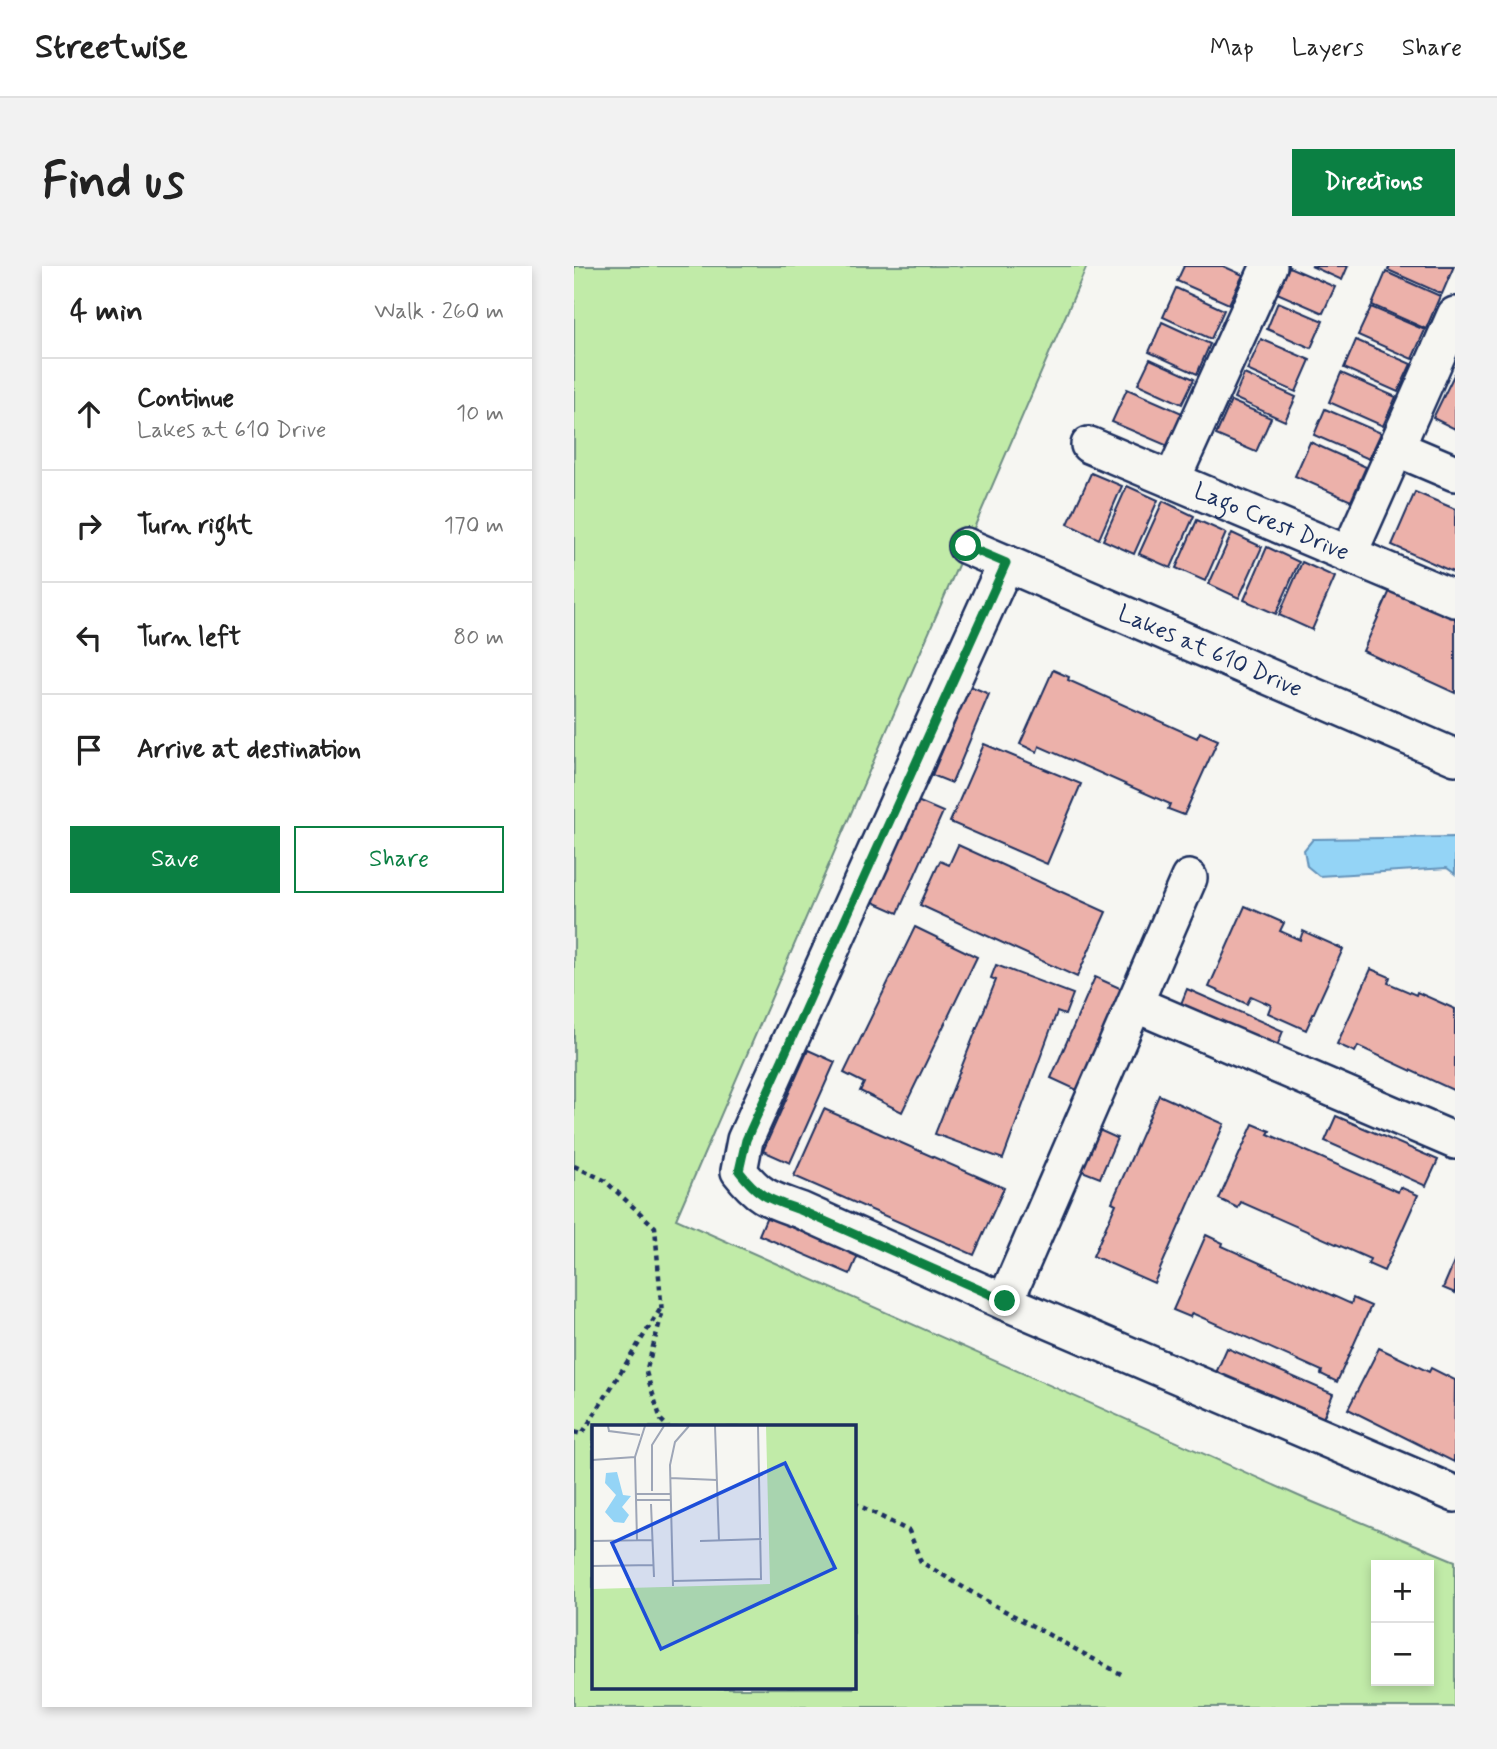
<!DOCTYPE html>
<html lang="en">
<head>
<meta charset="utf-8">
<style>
	:root { --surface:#fff; --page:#f2f2f2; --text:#222; --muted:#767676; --line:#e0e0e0; --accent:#0b8043 }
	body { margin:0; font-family:Mynerve,sans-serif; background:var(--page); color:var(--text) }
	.controls { position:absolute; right:21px; bottom:21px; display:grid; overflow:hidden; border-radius:0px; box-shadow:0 4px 10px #0003 }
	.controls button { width:63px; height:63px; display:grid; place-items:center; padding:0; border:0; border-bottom:2px solid var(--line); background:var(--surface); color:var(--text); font:35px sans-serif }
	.stop { position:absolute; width:21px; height:21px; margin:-16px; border:5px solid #0b8043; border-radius:50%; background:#fff }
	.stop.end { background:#0b8043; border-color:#fff; box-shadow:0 2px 7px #0008 }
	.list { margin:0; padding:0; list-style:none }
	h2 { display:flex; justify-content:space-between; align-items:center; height:91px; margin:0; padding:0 28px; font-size:30px }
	h2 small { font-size:23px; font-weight:400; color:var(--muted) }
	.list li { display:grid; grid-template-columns:46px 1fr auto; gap:21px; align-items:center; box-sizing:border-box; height:112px; padding:0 28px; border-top:2px solid var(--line) }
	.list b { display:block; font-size:26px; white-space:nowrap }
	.list p { margin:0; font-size:23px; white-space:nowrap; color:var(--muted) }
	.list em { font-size:23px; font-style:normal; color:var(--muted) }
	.actions { display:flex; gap:14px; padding:21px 28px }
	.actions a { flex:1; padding:16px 0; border:2px solid var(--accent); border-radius:0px; text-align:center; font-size:24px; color:var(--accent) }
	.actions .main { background:var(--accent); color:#fff }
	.icon { flex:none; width:38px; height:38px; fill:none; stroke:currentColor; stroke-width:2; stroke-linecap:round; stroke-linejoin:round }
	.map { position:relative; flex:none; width:881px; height:1441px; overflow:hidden; border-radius:0px }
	header { display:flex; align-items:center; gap:42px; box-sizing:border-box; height:98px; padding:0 35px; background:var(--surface); border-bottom:2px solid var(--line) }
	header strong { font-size:33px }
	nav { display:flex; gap:38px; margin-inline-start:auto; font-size:24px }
	.intro { display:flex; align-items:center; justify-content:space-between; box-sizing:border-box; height:168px; padding:0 42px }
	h1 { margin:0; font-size:49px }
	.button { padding:18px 32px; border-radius:0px; background:var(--accent); color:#fff; font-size:24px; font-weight:700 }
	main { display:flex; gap:42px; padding:0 42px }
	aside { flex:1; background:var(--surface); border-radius:0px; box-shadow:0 4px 10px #0003 }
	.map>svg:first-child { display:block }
	.green { fill:#c1eba8; stroke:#6e8d83; stroke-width:2; fill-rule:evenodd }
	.water { fill:#94d4f6; stroke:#6492b9; stroke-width:2 }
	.building { fill:#ecb1aa; stroke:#1b2f5e; stroke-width:2 }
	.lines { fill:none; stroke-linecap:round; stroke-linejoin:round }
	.minor-casing { stroke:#1b2f5e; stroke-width:40 }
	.path { stroke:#1b2f5e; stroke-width:4.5; stroke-dasharray:5 5; stroke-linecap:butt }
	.minor { stroke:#f6f6f2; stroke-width:35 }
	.route { stroke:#0b8043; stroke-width:9 }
	.labels { text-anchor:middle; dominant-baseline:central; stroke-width:5; stroke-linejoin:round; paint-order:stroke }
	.street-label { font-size:24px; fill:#1b2f5e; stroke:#f6f6f2 }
	.inset-road { fill:none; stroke:#9ea6b7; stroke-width:2 }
	.view { fill:#1d4ed8; fill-opacity:0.15; stroke:#1d4ed8; stroke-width:3.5 }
	.inset-edge { fill:none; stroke:#1b2f5e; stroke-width:3.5 }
</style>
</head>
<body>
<header>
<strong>Streetwise</strong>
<nav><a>Map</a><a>Layers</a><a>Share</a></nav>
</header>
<div class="intro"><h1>Find us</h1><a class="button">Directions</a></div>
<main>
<aside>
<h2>4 min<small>Walk · 260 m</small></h2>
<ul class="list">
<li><svg class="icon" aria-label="ahead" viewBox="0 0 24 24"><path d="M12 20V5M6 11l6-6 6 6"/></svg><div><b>Continue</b><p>Lakes at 610 Drive</p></div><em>10 m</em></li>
<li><svg class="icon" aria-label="right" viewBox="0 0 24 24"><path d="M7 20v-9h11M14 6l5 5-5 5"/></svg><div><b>Turn right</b></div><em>170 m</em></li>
<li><svg class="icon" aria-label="left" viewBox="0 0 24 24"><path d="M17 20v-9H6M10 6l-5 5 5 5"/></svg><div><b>Turn left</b></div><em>80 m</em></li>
<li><svg class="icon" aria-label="arrive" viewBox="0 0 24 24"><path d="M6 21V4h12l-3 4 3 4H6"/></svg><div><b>Arrive at destination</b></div></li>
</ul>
<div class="actions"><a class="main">Save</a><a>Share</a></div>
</aside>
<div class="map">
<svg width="881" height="1441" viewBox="0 0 881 1441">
	<rect width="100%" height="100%" fill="#f6f6f2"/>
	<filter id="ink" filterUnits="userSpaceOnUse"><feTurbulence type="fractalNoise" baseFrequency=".0143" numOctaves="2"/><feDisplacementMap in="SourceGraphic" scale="14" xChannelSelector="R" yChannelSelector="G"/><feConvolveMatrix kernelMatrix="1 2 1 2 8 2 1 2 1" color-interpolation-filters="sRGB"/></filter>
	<g filter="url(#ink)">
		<path class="green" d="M 0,0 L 513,0 L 102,953 L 729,1232 L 881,1295 L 881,1441 L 0,1441 ZM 19,1161 L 280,1161 L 280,1422 L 19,1422 ZM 802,1299 L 855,1299 L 855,1415 L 802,1415 Z"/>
		<polygon class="water" points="881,571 881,608 873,602 745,610 733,600 730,584 739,573"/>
		<g class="building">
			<polygon points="610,0 649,0 669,9 655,38 603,15"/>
			<polygon points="737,0 774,0 768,14"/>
			<polygon points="816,0 880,0 868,28 814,4"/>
			<polygon points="715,1 761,21 749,47 703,27"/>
			<polygon points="812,6 866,30 852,63 798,39"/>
			<polygon points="602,22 650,44 637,73 589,51"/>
			<polygon points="704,36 749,55 737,82 693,63"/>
			<polygon points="797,41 851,64 838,93 784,69"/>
			<polygon points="588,56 636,78 623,108 575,86"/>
			<polygon points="687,73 736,94 722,126 673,104"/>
			<polygon points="782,74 837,98 824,126 770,102"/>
			<polygon points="576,93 620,113 608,138 564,118"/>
			<polygon points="767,107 822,131 809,160 755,136"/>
			<polygon points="881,107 881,163 859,152"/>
			<polygon points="670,108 722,131 711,155 660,132"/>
			<polygon points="553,123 608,147 594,180 538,156"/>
			<polygon points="657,135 697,152 682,186 642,169"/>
			<polygon points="751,143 807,167 795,193 740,169"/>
			<polygon points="736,176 792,201 777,235 721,210"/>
			<polygon points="517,207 548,220 525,273 494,258"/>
			<polygon points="553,220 584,234 560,288 529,274"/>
			<polygon points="841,226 881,243 881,307 818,279"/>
			<polygon points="589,235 620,250 597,302 565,288"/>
			<polygon points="623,254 652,267 631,315 602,302"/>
			<polygon points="658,267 688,281 665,332 635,318"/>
			<polygon points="693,281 725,296 702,348 670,334"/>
			<polygon points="728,296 761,311 738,364 705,349"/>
			<polygon points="818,320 881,349 881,427 789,385"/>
			<polygon points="479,404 495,411 494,414 623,472 626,466 644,474 610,549 594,543 596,538 465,480 463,486 446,478"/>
			<polygon points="396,420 415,428 378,517 358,509"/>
			<polygon points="410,478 507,518 473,598 376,556"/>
			<polygon points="341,534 369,546 324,647 297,635"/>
			<polygon points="384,579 532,646 503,711 346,639 366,595 375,599"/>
			<polygon points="671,640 710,657 706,665 726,674 729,665 769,683 732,764 694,747 697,739 677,730 673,738 635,721"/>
			<polygon points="341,661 403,691 328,846 286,825 290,817 270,807"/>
			<polygon points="422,699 499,728 491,749 483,746 429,893 361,868 422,714 417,712"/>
			<polygon points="797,703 816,711 814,717 842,729 843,726 881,743 881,825 784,780 781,786 763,778"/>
			<polygon points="521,711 548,723 503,824 477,812"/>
			<polygon points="613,723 709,765 701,785 605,743"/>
			<polygon points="234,784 261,796 216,897 189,885"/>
			<polygon points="585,829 650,858 580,1017 519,990 542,938 538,936"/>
			<polygon points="250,843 430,922 400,989 220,910"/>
			<polygon points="762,850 864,894 852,920 751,875"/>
			<polygon points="679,858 696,865 694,868 824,926 826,921 844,929 810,1005 794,998 796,993 667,936 664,942 645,933"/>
			<polygon points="525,864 543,872 526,912 508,905"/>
			<polygon points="193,950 284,989 276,1008 185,969"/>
			<polygon points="632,969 649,977 648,980 777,1038 779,1032 797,1040 763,1116 747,1108 748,1105 618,1047 616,1051 599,1044"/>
			<polygon points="881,994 881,1027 869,1022"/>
			<polygon points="653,1082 759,1128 748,1155 641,1109"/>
			<polygon points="805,1082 855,1106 857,1102 881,1114 880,1196 774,1143"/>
		</g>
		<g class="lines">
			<defs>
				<g id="minor">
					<path id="s1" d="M 515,179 L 881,333"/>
					<polyline points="822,182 881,207"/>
					<polyline points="598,214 695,0"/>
					<path id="s2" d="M 392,280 L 881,491"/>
					<polyline points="775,288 881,49"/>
					<path d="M 432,297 L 171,874 L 165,905 C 186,932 195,933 226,944 L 431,1036 L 881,1228"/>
					<polyline points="561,738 881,875"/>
					<polyline points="431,1036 615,612"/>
				</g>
			</defs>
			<use href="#minor" class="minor-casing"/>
			<g class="path">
				<polyline points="0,900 30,914 81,961 88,1048 72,1106 87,1154 94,1161"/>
				<polyline points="0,1166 8,1168 87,1042"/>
				<polyline points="280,1237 335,1265 347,1296 409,1333 547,1408"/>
			</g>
			<use href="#minor" class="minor"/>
		</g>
	</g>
	<g class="lines" filter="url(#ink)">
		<path class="route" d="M 392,280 L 432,297 L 172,874 L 165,905 C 186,932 195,933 226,944 L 431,1035"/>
	</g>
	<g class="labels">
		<g class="street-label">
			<text stroke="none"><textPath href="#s1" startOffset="198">Lago Crest Drive</textPath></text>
			<text stroke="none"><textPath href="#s2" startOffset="266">Lakes at 610 Drive</textPath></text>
		</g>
	</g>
	<g transform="translate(18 1159)">
		<rect width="264" height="264" fill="#f6f6f2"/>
		<path d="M 174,1 L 264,1 L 264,264 L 0,264 L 0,164 L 178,159 Z" fill="#c1eba8"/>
		<path d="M 25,47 L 31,70 L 39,71 L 30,82 L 37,90 L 32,98 L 22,97 L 13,87 L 24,70 L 13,58 L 14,48 Z" fill="#94d4f6"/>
		<path class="inset-road" d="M 16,1 L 17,6 L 48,10M 123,1 L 127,116M 0,35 L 43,32M 78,53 L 125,55M 60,66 L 60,20 L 72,1M 44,69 L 78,69M 44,75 L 78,75M 59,79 L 62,152M 45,115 L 43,32 L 53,1M 0,116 L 61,115M 108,116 L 170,114M 0,141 L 62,140M 81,156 L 169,154 L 166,1M 81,161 L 78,40 L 83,17 L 97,1"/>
		<path class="view" d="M 193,38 L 243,143 L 69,224 L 20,118 Z"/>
		<rect width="264" height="264" class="inset-edge"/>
	</g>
</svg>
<div class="controls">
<button>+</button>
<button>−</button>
</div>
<div class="stop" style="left:392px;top:280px"></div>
<div class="stop end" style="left:431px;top:1035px"></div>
</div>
</main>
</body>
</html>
